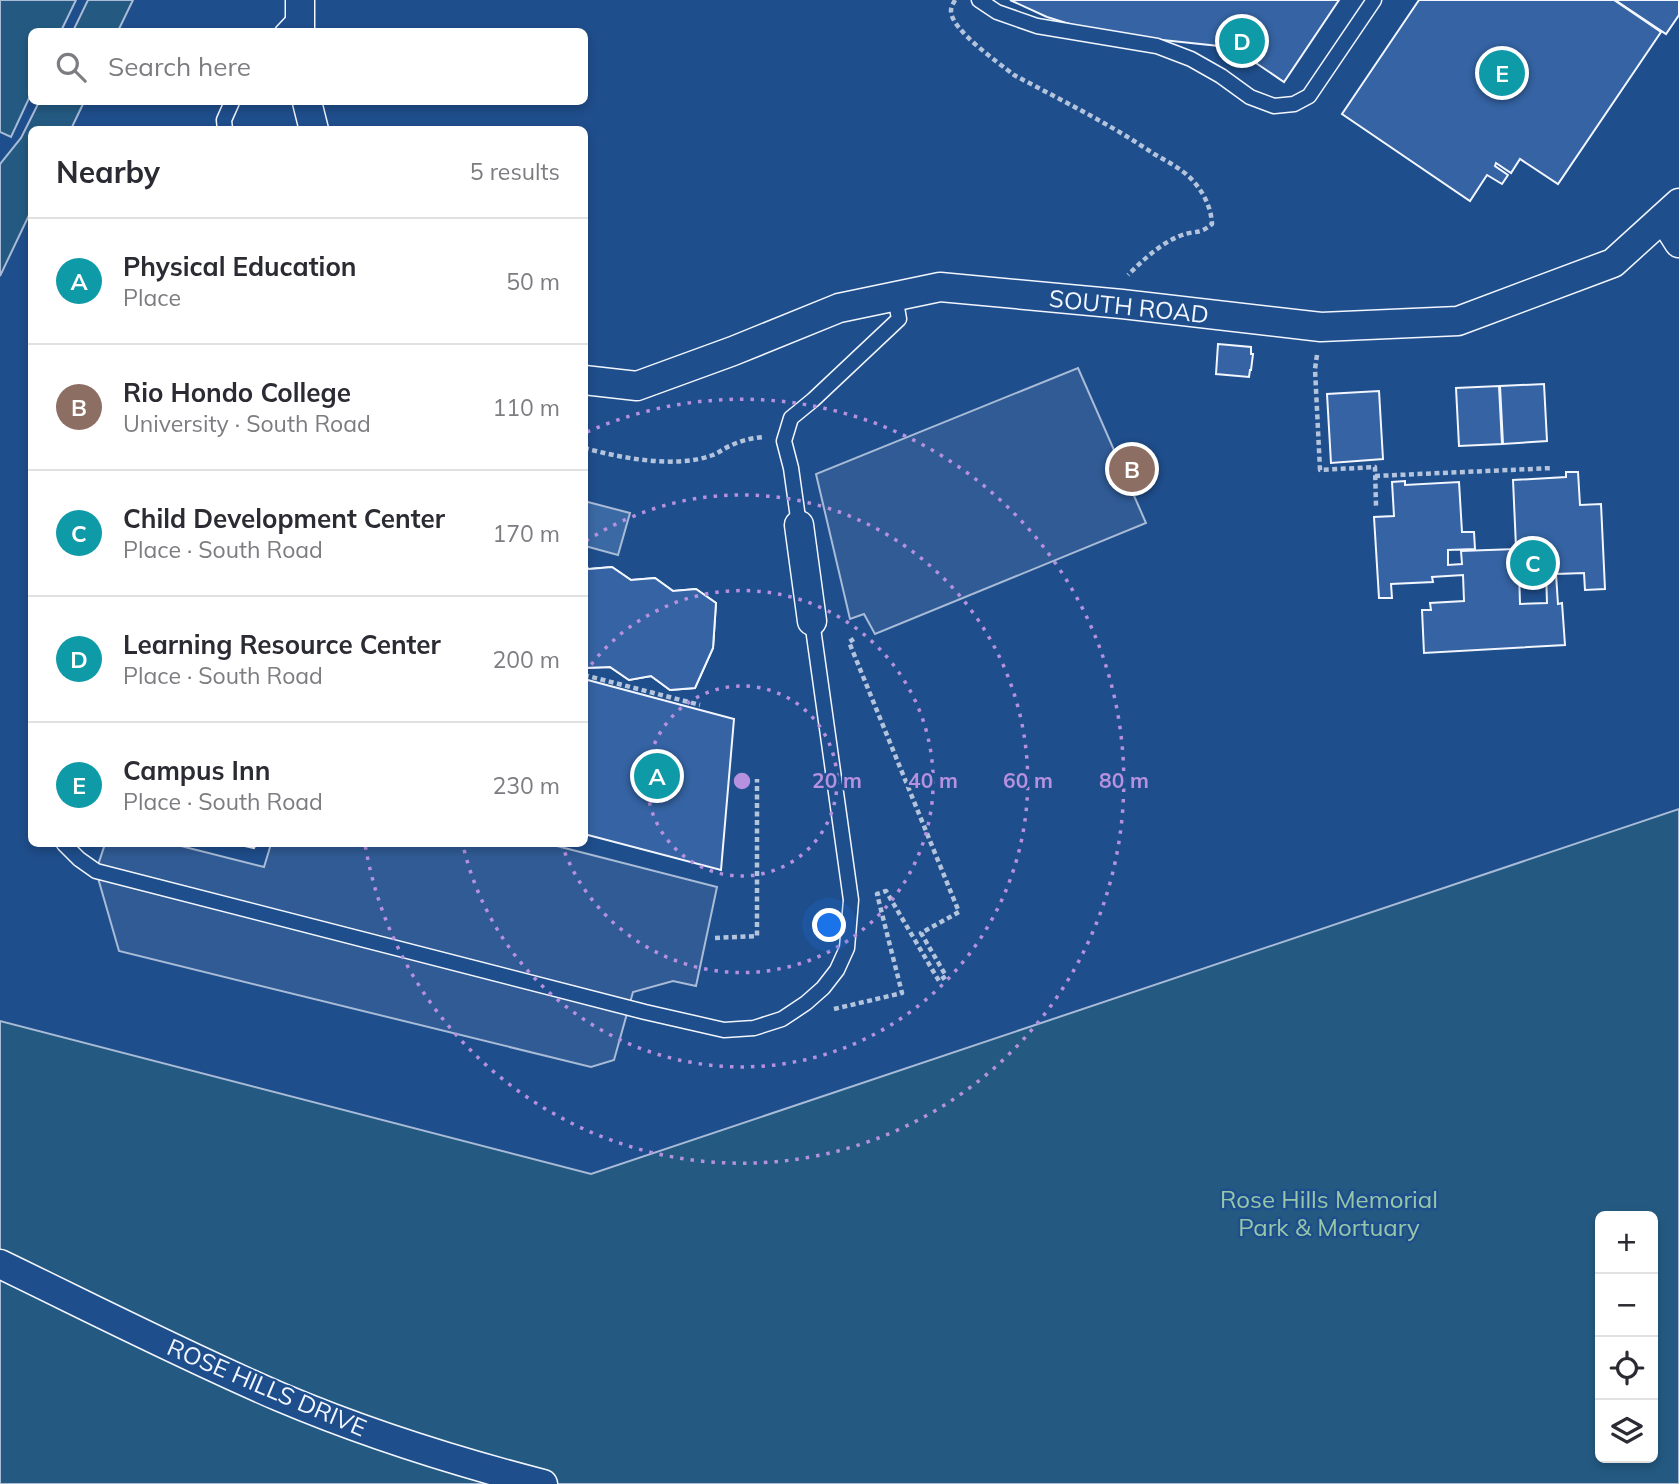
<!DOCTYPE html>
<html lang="en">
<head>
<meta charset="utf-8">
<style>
	:root { --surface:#fff; --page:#f7f7f7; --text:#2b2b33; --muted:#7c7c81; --line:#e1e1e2; --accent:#8a6a3f }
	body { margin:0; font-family:Mulish,sans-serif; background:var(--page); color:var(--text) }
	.controls { position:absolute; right:21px; bottom:21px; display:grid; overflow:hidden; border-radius:10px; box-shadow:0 4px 10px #0003 }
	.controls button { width:63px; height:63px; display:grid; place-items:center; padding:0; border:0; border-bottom:2px solid var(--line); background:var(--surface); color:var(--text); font:35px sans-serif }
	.you { position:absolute; left:830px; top:926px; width:24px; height:24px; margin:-18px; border:5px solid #fff; border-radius:50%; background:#1a73e8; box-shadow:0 0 0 10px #1a73e833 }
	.badge { display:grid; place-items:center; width:46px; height:46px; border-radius:50%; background:var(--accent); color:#fff; font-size:23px; font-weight:700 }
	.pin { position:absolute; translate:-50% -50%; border:4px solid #fff; box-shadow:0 2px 7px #0006 }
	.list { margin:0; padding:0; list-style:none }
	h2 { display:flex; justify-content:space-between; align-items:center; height:91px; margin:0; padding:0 28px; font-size:30px }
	h2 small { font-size:23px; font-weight:400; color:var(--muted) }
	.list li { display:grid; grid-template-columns:46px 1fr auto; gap:21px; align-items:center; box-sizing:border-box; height:126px; padding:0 28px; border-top:2px solid var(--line) }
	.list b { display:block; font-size:26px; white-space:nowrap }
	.list p { margin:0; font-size:23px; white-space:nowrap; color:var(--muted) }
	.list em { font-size:23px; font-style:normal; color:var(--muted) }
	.icon { flex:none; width:38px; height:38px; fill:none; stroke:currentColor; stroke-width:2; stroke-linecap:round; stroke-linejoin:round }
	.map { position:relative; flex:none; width:1679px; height:1484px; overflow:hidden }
	.search { position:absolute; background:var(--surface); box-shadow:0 4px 10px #0003; left:28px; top:28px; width:560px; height:77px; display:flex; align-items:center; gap:18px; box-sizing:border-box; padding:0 24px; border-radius:10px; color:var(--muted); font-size:26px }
	.panel { position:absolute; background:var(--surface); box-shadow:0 4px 10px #0003; left:28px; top:126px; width:560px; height:721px; border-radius:10px }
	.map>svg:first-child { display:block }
	.green { fill:#245a82; stroke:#a8bbd7; stroke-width:2; fill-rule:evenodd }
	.parking { fill:#305b95; stroke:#a8bbd7; stroke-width:2 }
	.water { fill:#3b69a3; stroke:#a8bbd7; stroke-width:2 }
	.building { fill:#3563a3; stroke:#f2f6ff; stroke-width:2; fill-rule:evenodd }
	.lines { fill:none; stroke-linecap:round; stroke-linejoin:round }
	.service-casing { stroke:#f2f6ff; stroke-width:17 }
	.minor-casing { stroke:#f2f6ff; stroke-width:31 }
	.path { stroke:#b3c4dc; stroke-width:4.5; stroke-dasharray:5 3.5; stroke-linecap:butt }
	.service { stroke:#1f4e8c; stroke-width:14 }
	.minor { stroke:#1f4e8c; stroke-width:28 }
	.ring { fill:none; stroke:#b691df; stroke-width:3.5; stroke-dasharray:3.5 7 }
	.labels { text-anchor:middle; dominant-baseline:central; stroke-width:5; stroke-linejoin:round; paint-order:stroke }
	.street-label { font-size:24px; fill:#f2f6ff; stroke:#1f4e8c }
	.park-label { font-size:24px; fill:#97c8a6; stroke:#1f4e8c }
	.centre { fill:#b691df; stroke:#1f4e8c; stroke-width:3.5 }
	.ring-label { font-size:21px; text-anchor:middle; font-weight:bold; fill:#b691df; stroke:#1f4e8c; stroke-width:5; stroke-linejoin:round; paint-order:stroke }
</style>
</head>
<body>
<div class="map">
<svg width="1679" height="1484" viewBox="0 0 1679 1484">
	<rect width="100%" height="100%" fill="#1f4e8c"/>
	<g class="green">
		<polygon points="0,0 76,0 61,31 32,32 31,94 11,137 0,132"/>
		<polygon points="88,0 133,0 118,31 73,31"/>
		<polygon points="39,102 84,102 71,129 32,130 31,211 0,276 0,164 21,138"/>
		<path d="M 1679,809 L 1679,1484 L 0,1484 L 0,1021 L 591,1174 ZM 1600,1216 L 1653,1216 L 1653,1458 L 1600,1458 Z"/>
	</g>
	<g class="parking">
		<polygon points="1078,368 1146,523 875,634 864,614 850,619 816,474"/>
		<polygon points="105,844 173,844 264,867 271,844 549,844 717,887 696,986 673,981 633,992 614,1060 591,1067 119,951 96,871"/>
	</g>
	<polygon class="water" points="584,501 630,513 618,555 585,546"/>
	<g class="building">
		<polygon points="1010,0 1339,0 1284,82 1247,57 1243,62 1219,46 1125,36 1076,26 1047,17"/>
		<polygon points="1419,0 1614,0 1661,32 1558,184 1520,159 1511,173 1496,163 1495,166 1508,175 1502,184 1487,175 1470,201 1342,114"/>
		<polygon points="1615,0 1679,0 1679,15 1666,34"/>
		<polygon points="1218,344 1251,347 1251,354 1253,354 1251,370 1250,370 1249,377 1216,374"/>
		<polygon points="1544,384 1547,441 1503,444 1500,386"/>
		<polygon points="1499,386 1502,444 1459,446 1456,388"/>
		<polygon points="1379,391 1383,459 1331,463 1327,394"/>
		<path d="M 1566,472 L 1578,472 L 1580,505 L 1601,504 L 1605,589 L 1585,590 L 1584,573 L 1556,574 L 1558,604 L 1562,603 L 1565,645 L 1424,653 L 1422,610 L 1431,610 L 1430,603 L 1464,601 L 1463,575 L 1432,577 L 1433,582 L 1391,584 L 1392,598 L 1379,598 L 1374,517 L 1394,516 L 1392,482 L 1405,481 L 1405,485 L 1459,482 L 1462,532 L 1474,532 L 1475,549 L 1448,550 L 1448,565 L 1462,564 L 1461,551 L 1516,549 L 1517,562 L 1537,561 L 1536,546 L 1516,547 L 1513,480 L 1566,477 ZM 1546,571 L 1547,603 L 1520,604 L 1519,572 Z"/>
		<polygon points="584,566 589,569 612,567 631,580 655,578 673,591 696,589 716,603 713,648 695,688 670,690 651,676 629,680 610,667 584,668"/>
		<polygon points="584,566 589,569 612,567 631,580 655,578 673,591 696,589 716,603 713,648 695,688 670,690 651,676 629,680 610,667 584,668"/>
		<polygon points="584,679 734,719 721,870 584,834"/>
		<polygon points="236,844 256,844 254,848"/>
	</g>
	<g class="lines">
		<defs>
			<g id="service">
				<polyline points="979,0 997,12 1037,26 1157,46 1191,59 1221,76 1250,97 1274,106 1294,104 1309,96 1374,0"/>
				<polyline points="282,32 298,15"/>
				<polyline points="225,130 224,120 232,102"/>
				<polyline points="799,525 791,468 784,441 791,418 813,400 899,319 895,296"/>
				<polyline points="64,844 79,859 96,871 645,1012 724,1030 754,1028 782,1019 806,1003 823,988 837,970 847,948 851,900 812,621"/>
			</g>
			<g id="minor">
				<polyline points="300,0 300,32"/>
				<polyline points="307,102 314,130"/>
				<polyline points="1663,218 1679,243"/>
				<polyline points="584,380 637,386 733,351 839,308 940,287 1122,304 1321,327 1458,321 1613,263 1679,203"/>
				<polyline points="799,525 812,621"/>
				<path d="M 0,1264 C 93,1309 185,1356 280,1397 C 365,1433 454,1461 543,1484"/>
			</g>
		</defs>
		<use href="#service" class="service-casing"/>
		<use href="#minor" class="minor-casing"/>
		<g class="path">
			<path d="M 955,0 C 953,4 951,6 951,11 C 951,30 999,63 1014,75 C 1061,100 1110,124 1154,154 C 1165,160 1176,166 1186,174 C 1201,187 1211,205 1212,224 C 1199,235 1196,230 1182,235 C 1161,243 1144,259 1128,275"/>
			<polyline points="1317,355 1315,369 1320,470 1375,467 1376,506"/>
			<path d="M 584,448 C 622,458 675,469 713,455 C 720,452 726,447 732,445 C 742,440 753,438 764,437"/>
			<polyline points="1375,476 1553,468"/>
			<polyline points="584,675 700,705"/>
			<polyline points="715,938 757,936 757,779"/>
			<polyline points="834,1009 902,993 877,894 886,891 939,981 946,976 921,933 959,912 849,642 855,638"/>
		</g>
		<use href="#service" class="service"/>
		<use href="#minor" class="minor"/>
	</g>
	<g class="ring">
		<circle cx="742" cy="781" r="95"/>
		<path d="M585 673A191 191 0 1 1 562 845"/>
		<path d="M586 541A286 286 0 1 1 463 845"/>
		<path d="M587 432A382 382 0 1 1 365 844"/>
	</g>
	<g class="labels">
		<g class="street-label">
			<text transform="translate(1129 306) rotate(6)">SOUTH ROAD</text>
			<text transform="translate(267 1387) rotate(23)">ROSE HILLS DRIVE</text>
		</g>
		<g class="park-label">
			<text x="1329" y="1199">Rose Hills Memorial<tspan x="1329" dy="28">Park &amp; Mortuary</tspan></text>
		</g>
	</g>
	<circle cx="742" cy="781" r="10" class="centre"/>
	<g class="ring-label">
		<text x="837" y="788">20 m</text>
		<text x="933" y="788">40 m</text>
		<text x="1028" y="788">60 m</text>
		<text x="1124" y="788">80 m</text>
	</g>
</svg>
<div class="controls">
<button>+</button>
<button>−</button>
<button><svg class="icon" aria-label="locate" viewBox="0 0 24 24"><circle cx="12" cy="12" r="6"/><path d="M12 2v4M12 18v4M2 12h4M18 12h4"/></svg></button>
<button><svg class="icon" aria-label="layers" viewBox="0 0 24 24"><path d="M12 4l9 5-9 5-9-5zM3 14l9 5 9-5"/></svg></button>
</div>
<div class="you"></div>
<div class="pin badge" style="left:657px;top:776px;background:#0f9aa8">A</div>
<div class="pin badge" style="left:1132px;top:469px;background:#8d6e63">B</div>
<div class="pin badge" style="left:1533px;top:563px;background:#0f9aa8">C</div>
<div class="pin badge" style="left:1242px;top:41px;background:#0f9aa8">D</div>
<div class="pin badge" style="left:1502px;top:73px;background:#0f9aa8">E</div>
<div class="search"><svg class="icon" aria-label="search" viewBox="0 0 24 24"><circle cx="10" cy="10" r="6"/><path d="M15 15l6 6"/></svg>Search here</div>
<section class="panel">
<h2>Nearby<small>5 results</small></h2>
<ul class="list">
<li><span class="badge" style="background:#0f9aa8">A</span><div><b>Physical Education</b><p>Place</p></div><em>50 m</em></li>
<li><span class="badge" style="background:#8d6e63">B</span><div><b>Rio Hondo College</b><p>University · South Road</p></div><em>110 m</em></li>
<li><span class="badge" style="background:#0f9aa8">C</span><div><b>Child Development Center</b><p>Place · South Road</p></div><em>170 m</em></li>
<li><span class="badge" style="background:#0f9aa8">D</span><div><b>Learning Resource Center</b><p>Place · South Road</p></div><em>200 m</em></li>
<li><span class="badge" style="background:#0f9aa8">E</span><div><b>Campus Inn</b><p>Place · South Road</p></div><em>230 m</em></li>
</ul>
</section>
</div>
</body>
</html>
